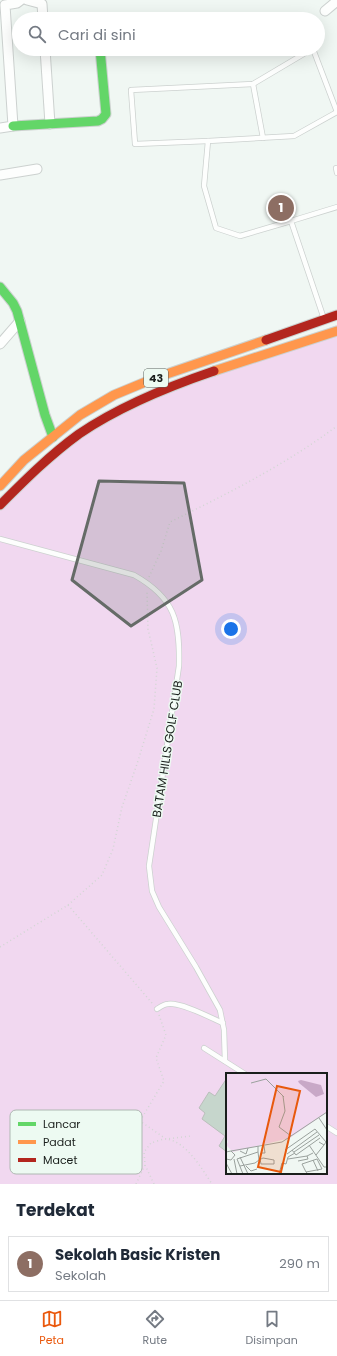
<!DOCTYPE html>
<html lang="id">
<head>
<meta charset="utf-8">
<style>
	:root { --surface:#fff; --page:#f6f6f7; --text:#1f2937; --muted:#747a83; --line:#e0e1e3; --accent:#ea580c }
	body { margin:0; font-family:Poppins,sans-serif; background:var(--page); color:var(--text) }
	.you { position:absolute; left:231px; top:629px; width:14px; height:14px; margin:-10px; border:3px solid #fff; border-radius:50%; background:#1a73e8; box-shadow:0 0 0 6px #1a73e833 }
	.badge { display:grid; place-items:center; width:26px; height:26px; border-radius:50%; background:var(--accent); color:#fff; font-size:13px; font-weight:700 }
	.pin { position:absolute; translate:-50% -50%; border:2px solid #fff; box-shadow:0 1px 4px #0006 }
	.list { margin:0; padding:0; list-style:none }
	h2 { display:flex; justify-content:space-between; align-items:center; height:52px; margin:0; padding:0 16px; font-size:17px }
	h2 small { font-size:13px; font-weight:400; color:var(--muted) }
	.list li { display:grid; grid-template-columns:26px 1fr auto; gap:12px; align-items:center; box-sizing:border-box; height:56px; margin:0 8px 8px; padding:0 8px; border:1px solid var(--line); border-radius:0px }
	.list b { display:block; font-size:15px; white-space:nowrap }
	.list p { margin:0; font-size:13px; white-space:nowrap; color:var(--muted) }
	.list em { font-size:13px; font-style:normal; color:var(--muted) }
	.icon { flex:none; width:22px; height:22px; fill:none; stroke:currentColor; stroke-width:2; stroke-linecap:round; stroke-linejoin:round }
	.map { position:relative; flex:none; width:337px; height:1184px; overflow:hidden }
	.search { position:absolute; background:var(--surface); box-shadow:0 4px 16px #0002; left:12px; right:12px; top:12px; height:44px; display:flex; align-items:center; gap:10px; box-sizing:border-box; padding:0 14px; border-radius:22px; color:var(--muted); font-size:15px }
	.sheet { height:116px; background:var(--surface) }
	nav { display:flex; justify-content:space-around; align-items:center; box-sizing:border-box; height:56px; border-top:1px solid var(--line); background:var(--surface); font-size:11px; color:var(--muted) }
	nav a { display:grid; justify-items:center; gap:2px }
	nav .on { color:var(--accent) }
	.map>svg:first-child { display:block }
	.green { fill:#f1d8f0; fill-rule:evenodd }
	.building { fill:#c6d6cc; stroke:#babfbb }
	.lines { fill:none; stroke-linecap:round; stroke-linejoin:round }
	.lane-casing { stroke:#ccd1cf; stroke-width:6 }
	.street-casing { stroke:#ccd1cf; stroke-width:11 }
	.fast-casing { stroke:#ccd1cf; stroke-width:11 }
	.slow-casing { stroke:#ccd1cf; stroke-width:11 }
	.jam-casing { stroke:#ccd1cf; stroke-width:11 }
	.path { stroke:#d3d6d4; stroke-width:1.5; stroke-dasharray:1 3; stroke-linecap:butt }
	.lane { stroke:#fdfefd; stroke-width:4.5 }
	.street { stroke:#fdfefd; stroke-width:9 }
	.fast { stroke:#63d668; stroke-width:9 }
	.slow { stroke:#ff974d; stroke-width:9 }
	.jam { stroke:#b3261e; stroke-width:9 }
	.marked { fill:#656b67; fill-opacity:0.2; stroke:#656b67; stroke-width:3; stroke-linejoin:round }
	.labels { text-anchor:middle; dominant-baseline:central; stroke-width:3; stroke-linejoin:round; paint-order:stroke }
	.shield { fill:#edfaf2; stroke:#59615c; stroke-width:1 }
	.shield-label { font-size:11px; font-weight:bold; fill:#1a1f1c }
	.street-label { font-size:12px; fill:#1a1f1c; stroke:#edfaf2 }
	.inset-road { fill:none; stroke:#9aa19d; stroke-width:1 }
	.view { fill:#e8590c; fill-opacity:0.15; stroke:#e8590c; stroke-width:2 }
	.inset-edge { fill:none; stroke:#1a1f1c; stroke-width:2 }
	.key { fill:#edfaf2; stroke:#aeb8b2; stroke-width:1 }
	.key-label { font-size:11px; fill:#1a1f1c }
</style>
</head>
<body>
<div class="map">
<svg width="337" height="1184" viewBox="0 0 337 1184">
	<rect width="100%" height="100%" fill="#f0f7f3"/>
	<path class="green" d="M 337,325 L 337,1184 L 0,1184 L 0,497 L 90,421 ZM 227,1074 L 326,1074 L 326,1173 L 227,1173 Z"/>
	<polygon class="building" points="227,1078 227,1152 219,1146 225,1136 202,1119 205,1113 199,1108 209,1092 215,1096"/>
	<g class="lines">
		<defs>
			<g id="lane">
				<polyline points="312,49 253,84 131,90 135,144 208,141 294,136 337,112"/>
				<polyline points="313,49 337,112"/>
				<polyline points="253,84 263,138"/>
				<polyline points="208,141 204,186 216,228 240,236 291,221"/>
				<polyline points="336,168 337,173"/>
				<polyline points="323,316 291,221 337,207"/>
				<path d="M 0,539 L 134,575 C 175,598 180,621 179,666 L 149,866 L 152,891 L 159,907 L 196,967 L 220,1010 L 224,1030 L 225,1061"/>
				<path d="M 157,1009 C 160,1007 164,1004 168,1004 C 181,1002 211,1018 223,1023"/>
				<polyline points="204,1048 245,1074"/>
				<polyline points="326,1126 337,1133"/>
			</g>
			<g id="street">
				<polyline points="27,0 42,4 43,19"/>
				<polyline points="325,11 337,1"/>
				<polyline points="45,49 50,124"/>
				<polyline points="0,128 13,126 5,5 17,3 21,0"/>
				<polyline points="0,175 37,169"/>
				<polyline points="0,344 20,321"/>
			</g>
			<g id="fast">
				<polyline points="13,126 98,121 102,119 106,114 100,49"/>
				<polyline points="0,287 13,303 17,311 45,415 53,437"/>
			</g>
			<g id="slow">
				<polyline points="214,371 337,331"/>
				<polyline points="0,486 24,460 80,415 114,395 155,378 266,340"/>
			</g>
			<g id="jam">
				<polyline points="266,340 337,315"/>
				<path d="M 0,505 C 25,480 50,455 79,434 C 120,406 167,387 214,371"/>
			</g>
		</defs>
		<use href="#lane" class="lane-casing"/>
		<use href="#street" class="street-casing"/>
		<use href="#fast" class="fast-casing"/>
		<use href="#slow" class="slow-casing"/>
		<use href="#jam" class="jam-casing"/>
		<g class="path">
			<path d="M 149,577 L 161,551 L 170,522 C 227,494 285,465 337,426"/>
			<polyline points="68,905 102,875 113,849 122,807 137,764 154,709 157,668 148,629 147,592"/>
			<polyline points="0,947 68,905 152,1003"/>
			<polyline points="159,1015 166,1035 156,1058 164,1081 140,1121 166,1139 191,1136"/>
			<polyline points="136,1184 145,1165"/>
			<path d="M 154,1184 L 145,1165 L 144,1152 L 151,1143 C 155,1142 162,1139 166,1139 C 186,1141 202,1169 212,1184"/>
		</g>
		<use href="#lane" class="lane"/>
		<use href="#street" class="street"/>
		<use href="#fast" class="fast"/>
		<use href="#slow" class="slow"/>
		<use href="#jam" class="jam"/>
	</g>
	<path class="marked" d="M 99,481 L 184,483 L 202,580 L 131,626 L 72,580 Z"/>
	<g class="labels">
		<rect class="shield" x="144" y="369" width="24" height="18" rx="3"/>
		<g class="shield-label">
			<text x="156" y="378">43</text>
		</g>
		<g class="street-label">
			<text transform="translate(167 749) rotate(-81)">BATAM HILLS GOLF CLUB</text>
		</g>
	</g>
	<g transform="translate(226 1073)">
		<rect width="101" height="101" fill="#f0f7f3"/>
		<path d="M 0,0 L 101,0 L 101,39 L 64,65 L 7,79 L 0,72 L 2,69 L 0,64 Z" fill="#f1d8f0"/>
		<path d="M 75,7 L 95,12 L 98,21 L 90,24 L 73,10 L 72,8 Z" fill="#c8a8c7"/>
		<path class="inset-road" d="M 25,10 L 40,6 L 58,24M 57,23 L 59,38 L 53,54 L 65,63M 93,45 L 101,57M 83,72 L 98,94 L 101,94M 59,77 L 89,56 L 100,69 L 98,72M 66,77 L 70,82 L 94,65M 5,78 L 56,69 L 101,39M 14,78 L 20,81 L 22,75M 0,79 L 5,78 L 9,82 L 5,87 L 0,86M 68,79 L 93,62M 61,81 L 91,59M 35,82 L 35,80 L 39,80 L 38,73M 90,82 L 98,72 L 93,69M 14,84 L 22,101M 8,86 L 11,101M 62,86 L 81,83M 33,87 L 37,85 L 48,87 L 48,91 L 35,91 L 34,86M 87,87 L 92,98M 72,88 L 82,86 L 81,83 L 87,80M 0,90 L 6,101M 14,93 L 29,90 L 33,87 L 32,79M 20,93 L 25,98 L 31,96M 80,99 L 96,96 L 91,86 L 76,91 L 80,99 L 81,100M 17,101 L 11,86 L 32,79 L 32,73M 53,101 L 56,90 L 60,91 L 62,84 L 69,80"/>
		<path class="view" d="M 51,13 L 74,18 L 55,99 L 32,94 Z"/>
		<rect width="101" height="101" class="inset-edge"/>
	</g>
	<rect x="10" y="1110" width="132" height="64" rx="6" class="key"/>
	<rect x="18" y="1122" width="18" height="4" fill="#63d668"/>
	<rect x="18" y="1140" width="18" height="4" fill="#ff974d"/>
	<rect x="18" y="1158" width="18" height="4" fill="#b3261e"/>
	<g class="key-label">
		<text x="43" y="1128">Lancar</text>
		<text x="43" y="1146">Padat</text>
		<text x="43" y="1164">Macet</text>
	</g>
</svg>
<div class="you"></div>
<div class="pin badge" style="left:281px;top:208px;background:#8d6e63">1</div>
<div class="search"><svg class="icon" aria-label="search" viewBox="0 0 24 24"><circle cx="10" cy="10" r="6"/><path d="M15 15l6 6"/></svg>Cari di sini</div>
</div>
<section class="sheet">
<h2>Terdekat<small></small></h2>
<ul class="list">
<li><span class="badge" style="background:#8d6e63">1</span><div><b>Sekolah Basic Kristen</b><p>Sekolah</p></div><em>290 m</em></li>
</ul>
</section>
<nav>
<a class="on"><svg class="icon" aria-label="map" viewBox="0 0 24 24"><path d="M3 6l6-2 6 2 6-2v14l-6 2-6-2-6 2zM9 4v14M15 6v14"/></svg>Peta</a>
<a><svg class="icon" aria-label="directions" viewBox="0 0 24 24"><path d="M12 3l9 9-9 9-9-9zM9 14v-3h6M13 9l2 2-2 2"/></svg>Rute</a>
<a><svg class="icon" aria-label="saved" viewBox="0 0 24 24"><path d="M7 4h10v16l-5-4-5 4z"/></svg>Disimpan</a>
</nav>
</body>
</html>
